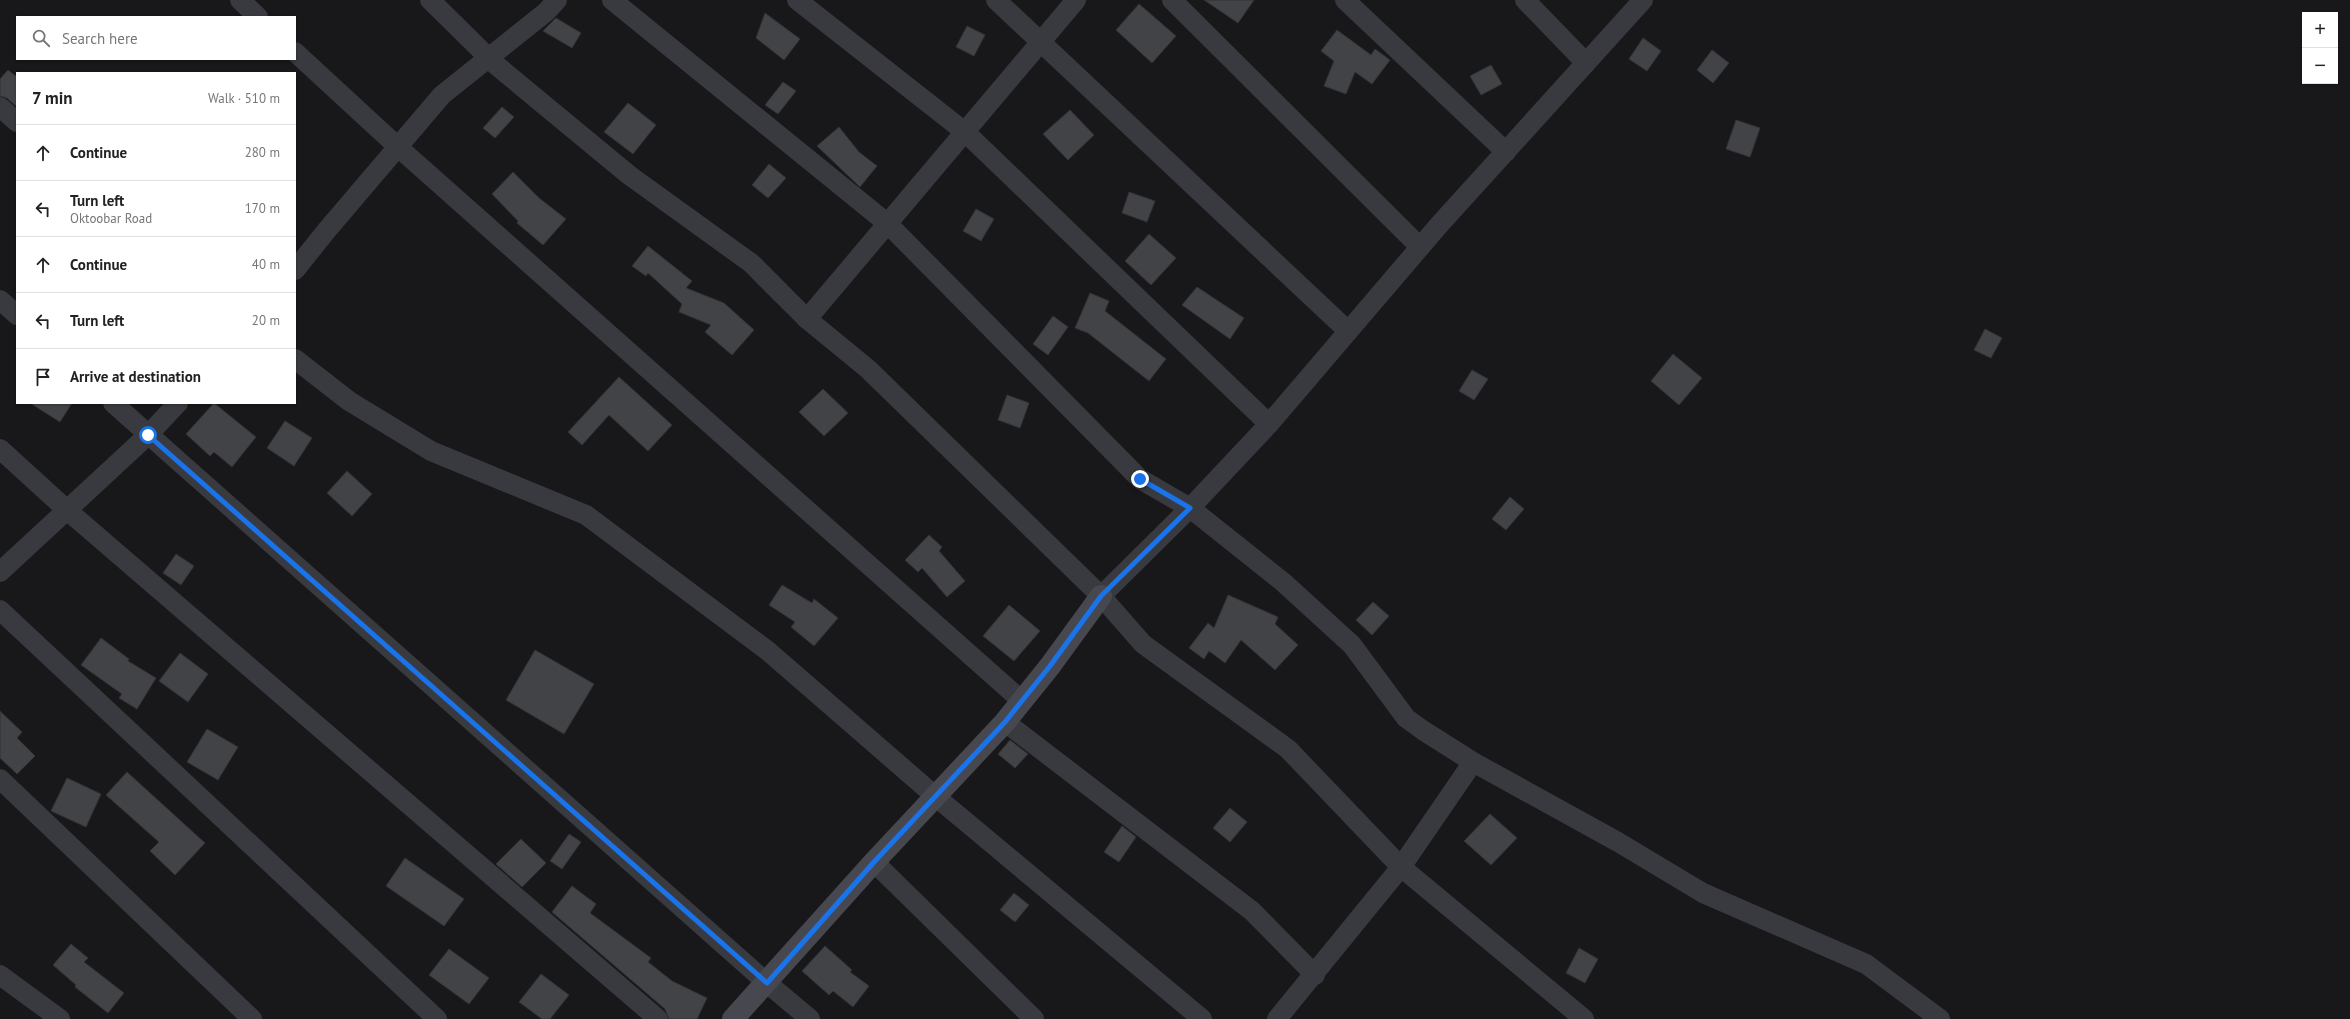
<!DOCTYPE html>
<html lang="en">
<head>
<meta charset="utf-8">
<style>
	:root { --surface:#fff; --page:#f6f6f6; --text:#222; --muted:#767676; --line:#e0e0e0 }
	body { margin:0; font-family:"PT Sans",sans-serif; background:var(--page); color:var(--text) }
	.controls { position:absolute; right:12px; top:12px; display:grid; overflow:hidden; border-radius:0px; box-shadow:0 1px 3px #0004 }
	.controls button { width:36px; height:36px; display:grid; place-items:center; padding:0; border:0; border-bottom:1px solid var(--line); background:var(--surface); color:var(--text); font:20px sans-serif }
	.stop { position:absolute; width:12px; height:12px; margin:-9px; border:3px solid #1a73e8; border-radius:50%; background:#fff }
	.stop.end { background:#1a73e8; border-color:#fff; box-shadow:0 1px 4px #0008 }
	.list { margin:0; padding:0; list-style:none }
	h2 { display:flex; justify-content:space-between; align-items:center; height:52px; margin:0; padding:0 16px; font-size:17px }
	h2 small { font-size:13px; font-weight:400; color:var(--muted) }
	.list li { display:grid; grid-template-columns:26px 1fr auto; gap:12px; align-items:center; box-sizing:border-box; height:56px; padding:0 16px; border-top:1px solid var(--line) }
	.list b { display:block; font-size:15px; white-space:nowrap }
	.list p { margin:0; font-size:13px; white-space:nowrap; color:var(--muted) }
	.list em { font-size:13px; font-style:normal; color:var(--muted) }
	.icon { flex:none; width:22px; height:22px; fill:none; stroke:currentColor; stroke-width:2; stroke-linecap:round; stroke-linejoin:round }
	.map { position:relative; flex:none; width:2350px; height:1019px; overflow:hidden }
	.search { position:absolute; background:var(--surface); box-shadow:0 1px 3px #0004; left:16px; top:16px; width:280px; height:44px; display:flex; align-items:center; gap:10px; box-sizing:border-box; padding:0 14px; border-radius:0px; color:var(--muted); font-size:15px }
	.panel { position:absolute; background:var(--surface); box-shadow:0 1px 3px #0004; left:16px; top:72px; width:280px; height:332px; border-radius:0px }
	.map>svg:first-child { display:block }
	.building { fill:#424347; stroke:#333236 }
	.lines { fill:none; stroke-linecap:round; stroke-linejoin:round }
	.street { stroke:#393a3f; stroke-width:20 }
	.secondary { stroke:#47484f; stroke-width:22 }
	.route { stroke:#1a73e8; stroke-width:5 }
</style>
</head>
<body>
<div class="map">
<svg width="2350" height="1019" viewBox="0 0 2350 1019">
	<rect width="100%" height="100%" fill="#18181a"/>
	<g class="building">
		<polygon points="1204,0 1254,0 1238,23"/>
		<polygon points="1139,4 1176,36 1152,63 1116,30"/>
		<polygon points="765,13 800,39 784,60 756,38"/>
		<polygon points="556,18 581,33 572,48 543,31"/>
		<polygon points="967,26 985,35 974,56 956,47"/>
		<polygon points="1337,30 1371,55 1375,49 1390,60 1372,84 1355,72 1346,94 1324,86 1334,61 1321,51"/>
		<polygon points="1643,38 1661,51 1647,71 1629,59"/>
		<polygon points="1712,50 1729,63 1713,83 1697,70"/>
		<polygon points="1491,65 1502,84 1481,95 1470,76"/>
		<polygon points="8,70 17,77 17,107 7,98 0,96 0,79"/>
		<polygon points="783,82 796,91 778,114 765,105"/>
		<polygon points="628,103 656,125 633,154 604,132"/>
		<polygon points="502,107 514,117 495,138 483,128"/>
		<polygon points="1070,110 1094,135 1068,160 1043,134"/>
		<polygon points="1736,120 1760,128 1750,157 1726,149"/>
		<polygon points="839,127 859,152 877,166 860,187 817,146"/>
		<polygon points="769,164 786,178 768,198 752,185"/>
		<polygon points="513,172 539,198 566,219 543,245 517,223 518,221 492,194"/>
		<polygon points="1129,192 1155,201 1147,222 1122,213"/>
		<polygon points="976,209 994,219 981,241 963,231"/>
		<polygon points="1149,234 1176,258 1151,285 1125,261"/>
		<polygon points="648,246 692,281 686,288 724,303 754,330 732,355 705,332 711,325 679,312 682,304 648,273 646,276 632,266"/>
		<polygon points="1197,287 1244,318 1230,339 1182,305"/>
		<polygon points="1090,293 1109,301 1105,311 1166,359 1149,381 1088,333 1075,328"/>
		<polygon points="1053,316 1068,327 1048,355 1033,344"/>
		<polygon points="1985,329 2002,338 1991,358 1974,350"/>
		<polygon points="1673,354 1702,378 1679,405 1651,381"/>
		<polygon points="1472,370 1488,379 1474,400 1459,391"/>
		<polygon points="619,377 672,425 648,451 609,415 582,445 568,432"/>
		<polygon points="823,389 848,413 824,436 799,412"/>
		<polygon points="1007,395 1029,403 1020,428 998,420"/>
		<polygon points="30,403 72,403 60,422"/>
		<polygon points="214,403 256,437 232,467 214,452 210,456 186,434"/>
		<polygon points="285,421 312,438 294,466 267,448"/>
		<polygon points="347,471 372,494 352,516 327,493"/>
		<polygon points="1510,497 1524,509 1506,530 1492,519"/>
		<polygon points="929,535 942,547 939,551 965,581 947,597 922,568 918,572 905,560"/>
		<polygon points="176,554 194,566 181,585 163,573"/>
		<polygon points="782,585 812,603 814,599 838,618 814,646 791,627 795,622 769,605"/>
		<polygon points="1228,595 1278,617 1275,624 1298,645 1275,670 1241,640 1225,663 1209,651 1204,659 1189,648 1208,623 1214,628"/>
		<polygon points="1373,602 1389,616 1372,635 1356,620"/>
		<polygon points="1009,605 1040,631 1014,661 983,636"/>
		<polygon points="101,638 129,659 128,661 156,678 137,709 119,698 122,694 81,665"/>
		<polygon points="535,650 594,684 564,734 506,700"/>
		<polygon points="180,653 208,674 188,702 159,681"/>
		<polygon points="0,711 22,732 17,738 35,756 17,774 0,758"/>
		<polygon points="207,729 238,747 218,780 187,762"/>
		<polygon points="1010,740 1028,754 1015,768 998,754"/>
		<polygon points="127,772 205,843 175,875 150,851 159,842 106,795"/>
		<polygon points="67,778 101,794 86,827 51,811"/>
		<polygon points="1230,808 1247,822 1230,842 1213,828"/>
		<polygon points="1490,814 1517,838 1491,865 1464,841"/>
		<polygon points="1122,826 1136,837 1119,862 1104,852"/>
		<polygon points="569,834 581,842 562,869 550,861"/>
		<polygon points="521,839 546,863 522,887 496,864"/>
		<polygon points="405,858 464,899 444,926 386,886"/>
		<polygon points="572,886 596,904 590,913 651,958 648,962 672,981 707,998 697,1019 669,1019 665,1009 552,912"/>
		<polygon points="1014,893 1029,905 1015,922 1000,910"/>
		<polygon points="71,944 88,958 84,962 124,993 108,1013 75,987 76,985 53,965"/>
		<polygon points="825,946 852,970 850,972 869,986 853,1007 833,991 829,995 802,971"/>
		<polygon points="1579,948 1598,959 1585,983 1566,973"/>
		<polygon points="449,949 489,978 469,1004 429,975"/>
		<polygon points="541,974 569,995 550,1019 542,1019 519,1002"/>
	</g>
	<g class="lines">
		<g class="street">
			<polyline points="240,0 258,17"/>
			<polyline points="430,0 496,65 629,175 751,263 807,319 868,369 1101,596 1190,508 1283,582 1352,645 1406,718 1424,731 1473,762 1618,842 1703,893 1866,964 1940,1019"/>
			<polyline points="612,0 888,224 1140,479 1190,508 1269,424 1439,225 1643,0"/>
			<polyline points="797,0 965,132 1269,424"/>
			<polyline points="996,0 1348,331"/>
			<polyline points="1172,0 1420,247"/>
			<polyline points="1345,0 1506,152"/>
			<polyline points="1525,0 1586,63"/>
			<polyline points="295,52 398,147 1022,701"/>
			<polyline points="0,107 17,122"/>
			<polyline points="295,270 327,230 442,95 546,12 557,0"/>
			<polyline points="0,300 17,315"/>
			<polyline points="807,319 1076,0"/>
			<polyline points="295,359 349,401 431,451 586,515 768,651 935,796 1202,1019"/>
			<polyline points="113,403 767,983 810,1019"/>
			<polyline points="0,449 68,511 658,1019"/>
			<polyline points="0,572 148,435 178,403"/>
			<polyline points="1101,596 1143,644 1288,749 1401,867 1584,1019"/>
			<polyline points="0,610 437,1019"/>
			<polyline points="1005,722 1252,911 1315,975"/>
			<polyline points="0,779 252,1019"/>
			<polyline points="874,862 1034,1019"/>
			<polyline points="0,975 60,1019"/>
			<polyline points="1277,1019 1401,867 1473,762"/>
		</g>
		<polyline class="secondary" points="733,1019 874,862 1005,722 1050,666 1101,596"/>
	</g>
	<g class="lines">
		<polyline class="route" points="148,435 767,983 874,862 1005,722 1050,666 1101,596 1190,508 1140,479"/>
	</g>
</svg>
<div class="controls">
<button>+</button>
<button>−</button>
</div>
<div class="stop" style="left:148px;top:435px"></div>
<div class="stop end" style="left:1140px;top:479px"></div>
<div class="search"><svg class="icon" aria-label="search" viewBox="0 0 24 24"><circle cx="10" cy="10" r="6"/><path d="M15 15l6 6"/></svg>Search here</div>
<section class="panel">
<h2>7 min<small>Walk · 510 m</small></h2>
<ul class="list">
<li><svg class="icon" aria-label="ahead" viewBox="0 0 24 24"><path d="M12 20V5M6 11l6-6 6 6"/></svg><div><b>Continue</b></div><em>280 m</em></li>
<li><svg class="icon" aria-label="left" viewBox="0 0 24 24"><path d="M17 20v-9H6M10 6l-5 5 5 5"/></svg><div><b>Turn left</b><p>Oktoobar Road</p></div><em>170 m</em></li>
<li><svg class="icon" aria-label="ahead" viewBox="0 0 24 24"><path d="M12 20V5M6 11l6-6 6 6"/></svg><div><b>Continue</b></div><em>40 m</em></li>
<li><svg class="icon" aria-label="left" viewBox="0 0 24 24"><path d="M17 20v-9H6M10 6l-5 5 5 5"/></svg><div><b>Turn left</b></div><em>20 m</em></li>
<li><svg class="icon" aria-label="arrive" viewBox="0 0 24 24"><path d="M6 21V4h12l-3 4 3 4H6"/></svg><div><b>Arrive at destination</b></div></li>
</ul>
</section>
</div>
</body>
</html>
